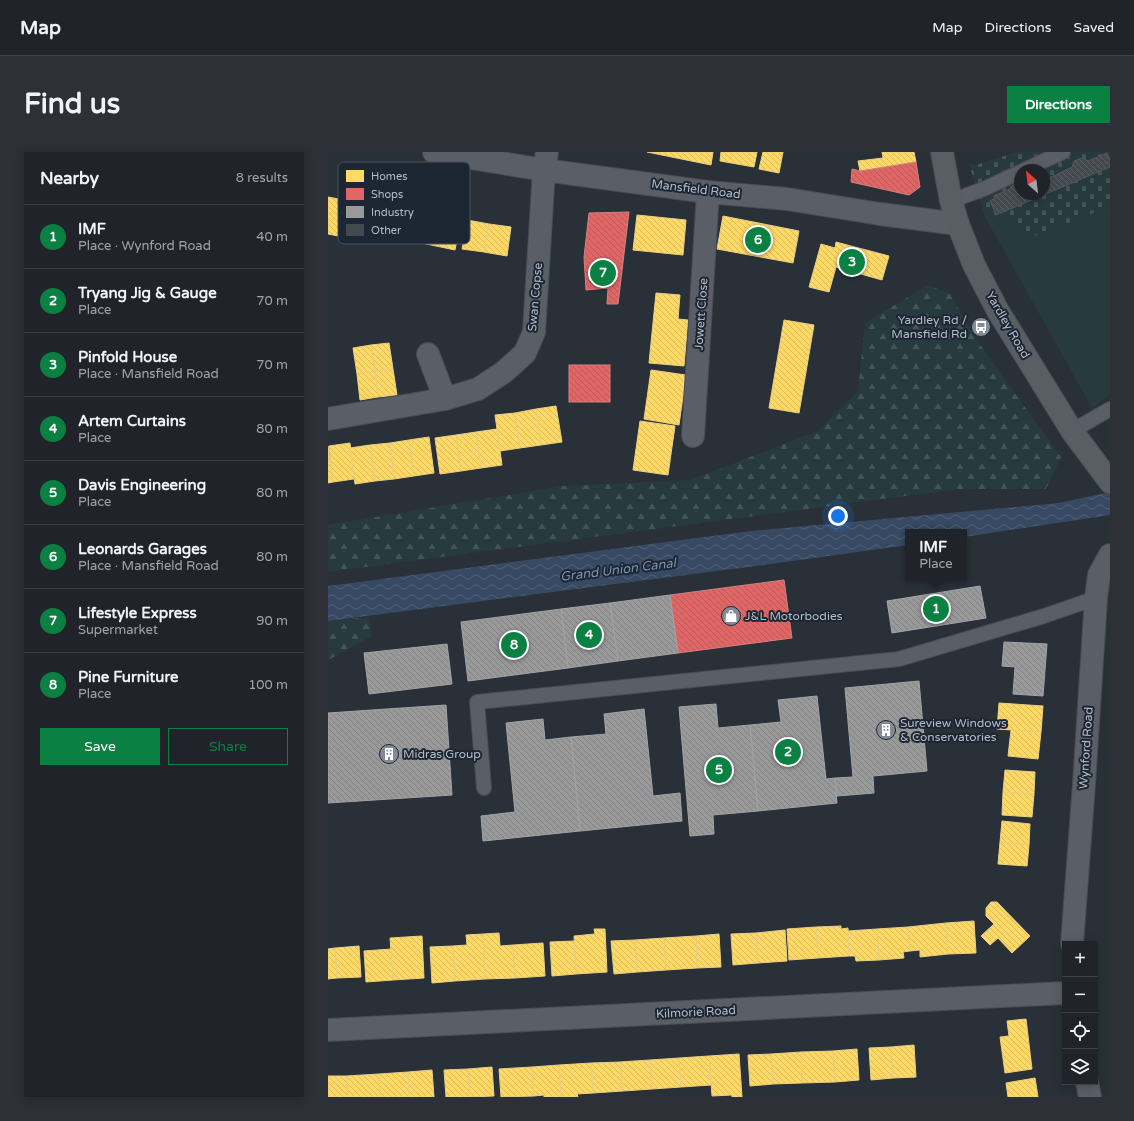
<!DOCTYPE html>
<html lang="en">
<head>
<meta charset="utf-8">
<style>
	:root { --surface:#20242a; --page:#2d3036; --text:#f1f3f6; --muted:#a2a4a8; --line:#3d4147; --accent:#0b8043 }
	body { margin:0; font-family:"Varela Round",sans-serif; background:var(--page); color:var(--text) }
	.controls { position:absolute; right:12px; bottom:12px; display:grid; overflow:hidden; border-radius:0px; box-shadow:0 2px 10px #0003 }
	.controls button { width:36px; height:36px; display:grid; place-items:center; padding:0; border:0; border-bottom:1px solid var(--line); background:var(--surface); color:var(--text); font:20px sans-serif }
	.compass { position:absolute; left:686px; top:12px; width:36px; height:36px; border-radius:50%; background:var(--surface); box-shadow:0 2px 10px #0003; rotate:332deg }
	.you { position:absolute; left:510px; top:364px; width:14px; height:14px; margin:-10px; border:3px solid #fff; border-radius:50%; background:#1a73e8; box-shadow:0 0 0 6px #1a73e833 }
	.badge { display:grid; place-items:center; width:26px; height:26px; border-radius:50%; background:var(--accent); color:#fff; font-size:13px; font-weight:700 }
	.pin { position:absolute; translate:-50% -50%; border:2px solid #fff; box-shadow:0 1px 4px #0006 }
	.popup { position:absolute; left:577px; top:377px; width:62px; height:52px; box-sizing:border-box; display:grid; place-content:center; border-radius:0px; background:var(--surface); filter:drop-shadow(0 1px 3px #0005); font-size:13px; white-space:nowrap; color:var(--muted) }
	.popup b { font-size:15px; color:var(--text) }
	.popup::after { content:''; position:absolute; left:50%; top:100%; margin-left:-8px; border:8px solid transparent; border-top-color:var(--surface) }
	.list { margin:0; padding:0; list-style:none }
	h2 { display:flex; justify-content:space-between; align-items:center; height:52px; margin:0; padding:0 16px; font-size:17px }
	h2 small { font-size:13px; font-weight:400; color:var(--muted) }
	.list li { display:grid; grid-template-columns:26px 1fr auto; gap:12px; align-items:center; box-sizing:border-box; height:64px; padding:0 16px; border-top:1px solid var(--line) }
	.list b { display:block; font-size:15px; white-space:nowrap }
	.list p { margin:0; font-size:13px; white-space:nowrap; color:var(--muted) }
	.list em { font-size:13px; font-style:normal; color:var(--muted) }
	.actions { display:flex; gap:8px; padding:12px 16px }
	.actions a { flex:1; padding:9px 0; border:1px solid var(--accent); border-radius:0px; text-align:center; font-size:14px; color:var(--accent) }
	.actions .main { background:var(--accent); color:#fff }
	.icon { flex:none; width:22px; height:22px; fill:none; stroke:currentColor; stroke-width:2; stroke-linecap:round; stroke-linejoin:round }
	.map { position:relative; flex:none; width:782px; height:945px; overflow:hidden; border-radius:0px }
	header { display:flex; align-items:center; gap:24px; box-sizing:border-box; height:56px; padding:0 20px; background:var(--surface); border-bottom:1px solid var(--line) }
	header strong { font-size:19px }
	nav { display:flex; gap:22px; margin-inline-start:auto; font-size:14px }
	.intro { display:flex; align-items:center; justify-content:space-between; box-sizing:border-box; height:96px; padding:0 24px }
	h1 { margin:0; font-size:28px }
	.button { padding:10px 18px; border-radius:0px; background:var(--accent); color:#fff; font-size:14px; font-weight:700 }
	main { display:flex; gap:24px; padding:0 24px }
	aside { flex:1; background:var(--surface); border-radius:0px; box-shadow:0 2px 10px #0003 }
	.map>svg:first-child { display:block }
	.grass { fill:#273a3e }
	.forest { fill:url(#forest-firs) }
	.cemetery { fill:url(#cemetery-stones); fill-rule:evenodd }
	.water { fill:url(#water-waves) }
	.homes { fill:url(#homes-back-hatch); stroke:#e8d084 }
	.shops { fill:url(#shops-back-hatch); stroke:#d38084 }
	.industry { fill:url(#industry-back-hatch); stroke:#a1a4a7 }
	.building { fill:url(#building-back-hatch); stroke:#52575f }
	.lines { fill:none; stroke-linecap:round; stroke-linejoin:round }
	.lane-casing { stroke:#484c53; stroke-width:16 }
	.street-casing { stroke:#484c53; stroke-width:24 }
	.secondary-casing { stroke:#484c53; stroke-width:24 }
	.lane { stroke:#5a5e66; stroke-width:14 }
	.street { stroke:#5a5e66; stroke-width:22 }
	.secondary { stroke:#595d64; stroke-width:22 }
	.labels { text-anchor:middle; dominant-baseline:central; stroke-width:4; stroke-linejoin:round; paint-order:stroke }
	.street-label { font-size:12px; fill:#b4bcc9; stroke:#1d2633 }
	.poi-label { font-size:12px; fill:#b4bcc9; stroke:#1d2633; text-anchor:start }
	.water-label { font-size:13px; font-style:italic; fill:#7c92b1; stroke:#1d2633 }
	.key { fill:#1d2633; stroke:#4a5360; stroke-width:1 }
	.key-label { font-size:11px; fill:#b4bcc9 }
</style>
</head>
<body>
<header>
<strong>Map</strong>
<nav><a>Map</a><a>Directions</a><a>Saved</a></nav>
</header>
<div class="intro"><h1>Find us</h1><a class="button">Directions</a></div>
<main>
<aside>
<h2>Nearby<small>8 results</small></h2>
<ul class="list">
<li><span class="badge">1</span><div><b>IMF</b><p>Place · Wynford Road</p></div><em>40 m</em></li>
<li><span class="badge">2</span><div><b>Tryang Jig &amp; Gauge</b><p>Place</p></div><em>70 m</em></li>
<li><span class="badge">3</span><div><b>Pinfold House</b><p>Place · Mansfield Road</p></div><em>70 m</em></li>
<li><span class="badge">4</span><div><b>Artem Curtains</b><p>Place</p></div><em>80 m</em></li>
<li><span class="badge">5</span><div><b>Davis Engineering</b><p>Place</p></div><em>80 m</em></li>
<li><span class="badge">6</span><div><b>Leonards Garages</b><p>Place · Mansfield Road</p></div><em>80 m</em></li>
<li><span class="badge">7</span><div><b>Lifestyle Express</b><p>Supermarket</p></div><em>90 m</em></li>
<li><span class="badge">8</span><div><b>Pine Furniture</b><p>Place</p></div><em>100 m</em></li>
</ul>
<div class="actions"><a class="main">Save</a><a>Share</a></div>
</aside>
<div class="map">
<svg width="782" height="945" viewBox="0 0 782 945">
	<defs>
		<pattern id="forest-firs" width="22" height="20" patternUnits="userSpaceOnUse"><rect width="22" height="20" fill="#273a3e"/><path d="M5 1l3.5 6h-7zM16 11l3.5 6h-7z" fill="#445559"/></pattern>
		<pattern id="cemetery-stones" width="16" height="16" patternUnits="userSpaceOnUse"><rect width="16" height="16" fill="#273a3e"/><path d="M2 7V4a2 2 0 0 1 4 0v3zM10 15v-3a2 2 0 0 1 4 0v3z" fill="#445559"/></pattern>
		<pattern id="water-waves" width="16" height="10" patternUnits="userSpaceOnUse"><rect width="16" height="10" fill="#384963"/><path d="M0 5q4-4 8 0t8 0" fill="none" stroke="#526178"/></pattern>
		<pattern id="homes-back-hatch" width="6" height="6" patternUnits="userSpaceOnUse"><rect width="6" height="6" fill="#ffd966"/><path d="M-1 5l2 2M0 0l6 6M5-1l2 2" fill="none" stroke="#d7b95e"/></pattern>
		<pattern id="shops-back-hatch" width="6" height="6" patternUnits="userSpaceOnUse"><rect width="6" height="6" fill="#e06666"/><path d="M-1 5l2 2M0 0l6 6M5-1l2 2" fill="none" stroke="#b65a5c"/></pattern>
		<pattern id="industry-back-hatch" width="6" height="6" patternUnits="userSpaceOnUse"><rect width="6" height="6" fill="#999"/><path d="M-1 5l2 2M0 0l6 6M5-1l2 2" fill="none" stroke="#808182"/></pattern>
		<pattern id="building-back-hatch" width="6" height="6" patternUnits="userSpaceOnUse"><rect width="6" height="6" fill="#444950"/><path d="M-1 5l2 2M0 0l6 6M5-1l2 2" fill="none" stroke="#5d6168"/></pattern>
	</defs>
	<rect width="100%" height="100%" fill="#2a3038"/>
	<polygon class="grass" points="782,55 782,243 764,256 657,65 679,63 700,86"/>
	<g class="forest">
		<polygon points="600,133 622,142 646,184 733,305 718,337 631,337 0,420 0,373 235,334 362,328 490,279 530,239 537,171"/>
		<polygon points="41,465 44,484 0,508 0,469"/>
	</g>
	<path class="cemetery" d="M 688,0 L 782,0 L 782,55 L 700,86 L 679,63 L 657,65 L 641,12 L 648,13 ZM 692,18 L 716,18 L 716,42 L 692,42 Z"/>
	<polygon class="water" points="782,340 782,363 636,385 636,380 580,380 580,393 443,412 0,469 0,434 423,379 731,351"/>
	<g class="homes">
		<polygon points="319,0 385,0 383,13"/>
		<polygon points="393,0 429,0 426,15 392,9"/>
		<polygon points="435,0 455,0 451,21 431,17"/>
		<polygon points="554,0 586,0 588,10 532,19 530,9 555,6"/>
		<polygon points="0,45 16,48 10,84 0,82"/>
		<polygon points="16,48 41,52 35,88 10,84"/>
		<polygon points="45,52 67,55 62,84 41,81"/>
		<polygon points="67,55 88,59 83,88 62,84"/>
		<polygon points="95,60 114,64 108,94 89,90"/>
		<polygon points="309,63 358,68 355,103 305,98"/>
		<polygon points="114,64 133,68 127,98 108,94"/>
		<polygon points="395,64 471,79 465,111 389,97"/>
		<polygon points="139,68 161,72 156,100 134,97"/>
		<polygon points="161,72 183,75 179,104 156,100"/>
		<polygon points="508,90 561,104 554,128 508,115 501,140 481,135 493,92 507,96"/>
		<polygon points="328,141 352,143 350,167 360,168 356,214 321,211"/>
		<polygon points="456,168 486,173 471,261 441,256"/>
		<polygon points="61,191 65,217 47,219 43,193"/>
		<polygon points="43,193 47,219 29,222 25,196"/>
		<polygon points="65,217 69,243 50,245 47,219"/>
		<polygon points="323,218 358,223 351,273 316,267"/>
		<polygon points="47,219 50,245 32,248 29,222"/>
		<polygon points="228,254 234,290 213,293 208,257"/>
		<polygon points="208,257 213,293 192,296 187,261"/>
		<polygon points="187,261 192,296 172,299 167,263"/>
		<polygon points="312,269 347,274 340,323 305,318"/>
		<polygon points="169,277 174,313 153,316 148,280"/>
		<polygon points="148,280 153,316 133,319 128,283"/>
		<polygon points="128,283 133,319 112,322 107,286"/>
		<polygon points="101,285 106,321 86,324 81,288"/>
		<polygon points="81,288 86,324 66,327 62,291"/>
		<polygon points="22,291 26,327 5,330 1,294"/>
		<polygon points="62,291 66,327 47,329 42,293"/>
		<polygon points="42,293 47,329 27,332 22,296"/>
		<polygon points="0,294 5,330 0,331"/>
		<polygon points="671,551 715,554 713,580 669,577"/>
		<polygon points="683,578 713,580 710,607 680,604"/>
		<polygon points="677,618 707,620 706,642 675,640"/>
		<polygon points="675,640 706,642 704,665 674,663"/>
		<polygon points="674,669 702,672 701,693 672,690"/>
		<polygon points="672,690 701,693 699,714 670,712"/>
		<polygon points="663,750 669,750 702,784 684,801 670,786 662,793 653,784 666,772 658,764 658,756"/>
		<polygon points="646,769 648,801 620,802 618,771"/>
		<polygon points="618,771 620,802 592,805 592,798 582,799 580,775"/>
		<polygon points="513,774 513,777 520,776 521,804 490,806 488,775"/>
		<polygon points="488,775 490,806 461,808 459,777"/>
		<polygon points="580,775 582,799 575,800 576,806 551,808 549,777"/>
		<polygon points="266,777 277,777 279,820 248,822 246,784 267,782"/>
		<polygon points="549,777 551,808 528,809 527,804 521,804 520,779"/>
		<polygon points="457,778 459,809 430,811 428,781"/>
		<polygon points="171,781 172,794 185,793 187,826 157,827 155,782"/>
		<polygon points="428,781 430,811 405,813 403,782"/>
		<polygon points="155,782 157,827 127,829 125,794 139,793 138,783"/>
		<polygon points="391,782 393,815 369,816 368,784"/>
		<polygon points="94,784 96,826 65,828 62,786"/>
		<polygon points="368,784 369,816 338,818 336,786"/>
		<polygon points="336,786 338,818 309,820 307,788"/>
		<polygon points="307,788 309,820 286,822 283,789"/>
		<polygon points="246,789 248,822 224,824 222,790"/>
		<polygon points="215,791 217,824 187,826 185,793"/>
		<polygon points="31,794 33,825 9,826 7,796"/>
		<polygon points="125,794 127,829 104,831 102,795"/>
		<polygon points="7,796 9,826 0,827 0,797"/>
		<polygon points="63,797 65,828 38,830 36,799"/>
		<polygon points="698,867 704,917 677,921 672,885 681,884 679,869"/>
		<polygon points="586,893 588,925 565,926 563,895"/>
		<polygon points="563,895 565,926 543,928 541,896"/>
		<polygon points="529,897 531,928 507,930 505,899"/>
		<polygon points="505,899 507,930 474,931 473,900"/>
		<polygon points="473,900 474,931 445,932 443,902"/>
		<polygon points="411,902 414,945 404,945 404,943 384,944 381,904"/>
		<polygon points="443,902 445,932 422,934 420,903"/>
		<polygon points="381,904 383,933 353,935 351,906"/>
		<polygon points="351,906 353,935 324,937 322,908"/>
		<polygon points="322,908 324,937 295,939 292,910"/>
		<polygon points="292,910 295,939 265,941 263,911"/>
		<polygon points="263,911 265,941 249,942 250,945 233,945 231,913"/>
		<polygon points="231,913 233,945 216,945 216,943 206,944 204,915"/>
		<polygon points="164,915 166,944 142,945 140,917"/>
		<polygon points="204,915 206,944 173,945 171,917"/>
		<polygon points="140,917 142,945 118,945 116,918"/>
		<polygon points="104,918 106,945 81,945 80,920"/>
		<polygon points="80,920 81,945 52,945 51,922"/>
		<polygon points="51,922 52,945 20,945 18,924"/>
		<polygon points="0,924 18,924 20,945 0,945"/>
		<polygon points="707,926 710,945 680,945 678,931"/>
	</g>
	<g class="shops">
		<polygon points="588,10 592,35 581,43 523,30 524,17 532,19"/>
		<polygon points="301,60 290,152 279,152 280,136 258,138 256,105 261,61"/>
		<rect x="241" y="213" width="41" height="37"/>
		<polygon points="456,428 464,486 350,501 342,443"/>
	</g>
	<g class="industry">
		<polygon points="652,434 658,466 564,481 559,449"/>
		<polygon points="342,443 350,501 290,509 282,451"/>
		<polygon points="282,451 290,509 240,516 233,457"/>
		<polygon points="233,457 240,516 140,529 133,470"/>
		<polygon points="676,490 719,492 715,544 685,542 687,515 674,514"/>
		<polygon points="119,492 124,532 41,542 36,501"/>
		<polygon points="591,529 599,619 545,624 546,641 509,644 507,626 525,625 517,536"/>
		<polygon points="489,544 498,627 507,626 509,651 430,659 422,573 453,570 450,548"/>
		<polygon points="388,552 390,576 422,573 430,659 385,663 386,682 362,684 351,555"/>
		<polygon points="118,553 124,643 0,651 0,561"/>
		<polygon points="316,557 325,644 352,641 354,669 252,679 243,585 278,582 276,562"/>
		<polygon points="215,567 217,588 243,585 252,679 155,689 153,664 187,660 178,571"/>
	</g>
	<polygon class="building" points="779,1 782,8 782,15 668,63 662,49 667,46 666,44 682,37 683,34 692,30 692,42 716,42 716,25 717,24 719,27 744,15 746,9 754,6 760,9"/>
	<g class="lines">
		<defs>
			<g id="lane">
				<polyline points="696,18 735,0"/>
				<polyline points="623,49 658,36 692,20"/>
				<polyline points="744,279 782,257"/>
				<polyline points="156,636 149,550 571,507 716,464 768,446"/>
			</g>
			<g id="street">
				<polyline points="106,0 216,18 380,40 459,47 552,62 630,72"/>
				<polyline points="100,202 117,247"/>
				<polyline points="0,267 117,247 150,237 176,220 197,201 206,180 216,18 219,0"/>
				<polyline points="365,284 380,40"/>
				<polyline points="744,792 756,632 768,446 771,423 782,403"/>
				<polyline points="0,878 737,841"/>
				<polyline points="759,930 762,945"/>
			</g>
			<polyline id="secondary" points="614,0 623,49 630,72 646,113 670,159 744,279 782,330"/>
		</defs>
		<use href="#lane" class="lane-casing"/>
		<use href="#street" class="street-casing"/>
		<use href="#secondary" class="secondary-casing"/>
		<use href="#lane" class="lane"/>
		<use href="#street" class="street"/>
		<use href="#secondary" class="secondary"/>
	</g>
	<defs>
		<symbol id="bus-disc" viewBox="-11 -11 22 22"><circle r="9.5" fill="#848b96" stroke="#1d2633"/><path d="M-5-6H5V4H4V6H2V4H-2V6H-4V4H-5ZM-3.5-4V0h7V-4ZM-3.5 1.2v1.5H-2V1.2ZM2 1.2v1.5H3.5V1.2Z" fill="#fff"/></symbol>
		<symbol id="shop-disc" viewBox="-11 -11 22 22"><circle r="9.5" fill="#848b96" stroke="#1d2633"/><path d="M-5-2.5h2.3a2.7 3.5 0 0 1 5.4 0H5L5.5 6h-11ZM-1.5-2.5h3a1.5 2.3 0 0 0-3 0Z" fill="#fff"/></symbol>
		<symbol id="building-disc" viewBox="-11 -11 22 22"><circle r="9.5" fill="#848b96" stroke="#1d2633"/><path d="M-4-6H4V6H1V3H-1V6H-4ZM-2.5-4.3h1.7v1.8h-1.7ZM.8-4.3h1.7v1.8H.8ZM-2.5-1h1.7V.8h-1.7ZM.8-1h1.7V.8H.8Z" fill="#fff"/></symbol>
	</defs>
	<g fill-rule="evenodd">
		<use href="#bus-disc" x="642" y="164" width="22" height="22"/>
		<use href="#shop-disc" x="392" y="453" width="22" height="22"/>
		<use href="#building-disc" x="547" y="567" width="22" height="22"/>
		<use href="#building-disc" x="50" y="591" width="22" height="22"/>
	</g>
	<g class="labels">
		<g class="street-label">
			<text transform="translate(368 37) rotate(7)">Mansfield Road</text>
			<text transform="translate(207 145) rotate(-85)">Swan Copse</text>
			<text transform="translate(373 162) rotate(-86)">Jowett Close</text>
			<text transform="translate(680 173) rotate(60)">Yardley Road</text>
			<text transform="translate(758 596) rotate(-86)">Wynford Road</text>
			<text transform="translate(368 860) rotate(-3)">Kilmorie Road</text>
		</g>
		<g class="poi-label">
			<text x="639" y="168" text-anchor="end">Yardley Rd /<tspan x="639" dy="14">Mansfield Rd</tspan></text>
			<text x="417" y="464">J&amp;L Motorbodies</text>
			<text x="572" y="571">Sureview Windows<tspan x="572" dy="14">&amp; Conservatories</tspan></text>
			<text x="75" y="602">Midras Group</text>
		</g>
		<g class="water-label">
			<text transform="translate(290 418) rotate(-7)">Grand Union Canal</text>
		</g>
	</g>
	<rect x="10" y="10" width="132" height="82" rx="6" class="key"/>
	<rect x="18" y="18" width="18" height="12" fill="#ffd966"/>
	<rect x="18" y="36" width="18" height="12" fill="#e06666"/>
	<rect x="18" y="54" width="18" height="12" fill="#999"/>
	<rect x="18" y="72" width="18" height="12" fill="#444950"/>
	<g class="key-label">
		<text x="43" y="28">Homes</text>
		<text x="43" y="46">Shops</text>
		<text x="43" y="64">Industry</text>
		<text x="43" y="82">Other</text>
	</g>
</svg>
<div class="controls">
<button>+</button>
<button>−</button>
<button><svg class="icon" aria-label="locate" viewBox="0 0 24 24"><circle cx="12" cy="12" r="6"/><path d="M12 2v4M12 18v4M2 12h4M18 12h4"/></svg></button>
<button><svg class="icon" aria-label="layers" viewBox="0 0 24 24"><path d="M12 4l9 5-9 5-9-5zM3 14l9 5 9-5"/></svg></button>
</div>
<svg class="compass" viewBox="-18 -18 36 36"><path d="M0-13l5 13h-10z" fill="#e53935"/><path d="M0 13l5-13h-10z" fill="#a2a4a8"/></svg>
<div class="you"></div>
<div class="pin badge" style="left:608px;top:457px">1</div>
<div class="popup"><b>IMF</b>Place</div>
<div class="pin badge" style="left:460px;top:600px">2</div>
<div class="pin badge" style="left:524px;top:110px">3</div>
<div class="pin badge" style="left:261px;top:483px">4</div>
<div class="pin badge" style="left:391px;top:618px">5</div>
<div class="pin badge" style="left:430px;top:88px">6</div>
<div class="pin badge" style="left:275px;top:121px">7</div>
<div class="pin badge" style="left:186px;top:493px">8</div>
</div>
</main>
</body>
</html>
